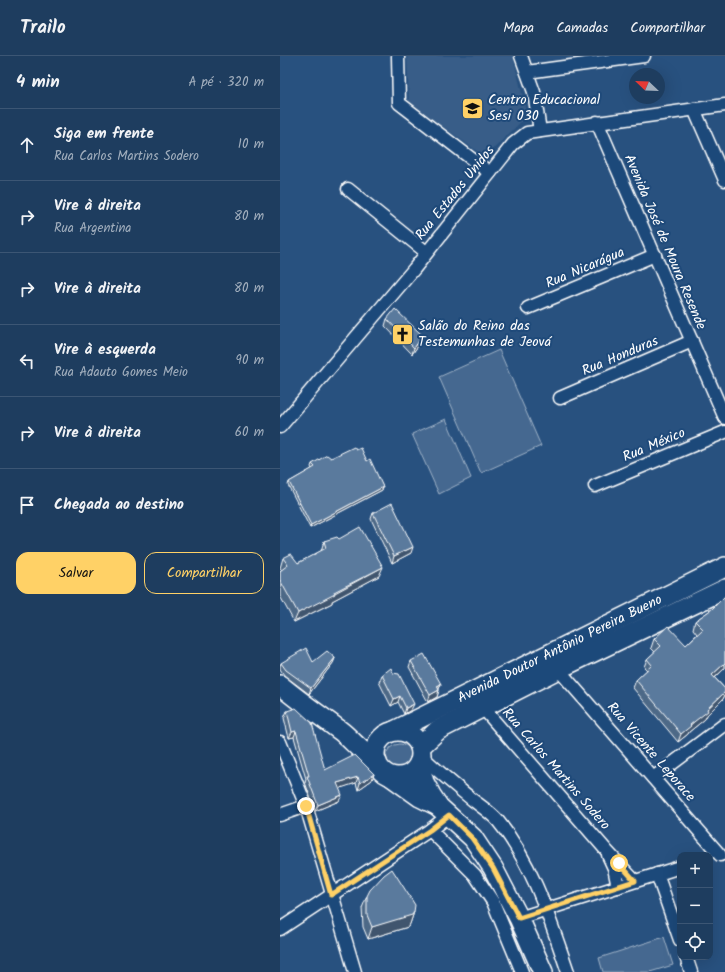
<!DOCTYPE html>
<html lang="pt">
<head>
<meta charset="utf-8">
<style>
	:root { --surface:#1e3d5f; --page:#264465; --text:#f1f3f6; --muted:#a1aebd; --line:#3c5674; --accent:#ffd166 }
	body { margin:0; font-family:Kalam,sans-serif; background:var(--page); color:var(--text) }
	.controls { position:absolute; right:12px; bottom:12px; display:grid; overflow:hidden; border-radius:8px; box-shadow:0 4px 16px #0002 }
	.controls button { width:36px; height:36px; display:grid; place-items:center; padding:0; border:0; border-bottom:1px solid var(--line); background:var(--surface); color:var(--text); font:20px sans-serif }
	.compass { position:absolute; left:349px; top:12px; width:36px; height:36px; border-radius:50%; background:var(--surface); box-shadow:0 4px 16px #0002; rotate:293deg }
	.stop { position:absolute; width:12px; height:12px; margin:-9px; border:3px solid #ffd166; border-radius:50%; background:#fff }
	.stop.end { background:#ffd166; border-color:#fff; box-shadow:0 1px 4px #0008 }
	.list { margin:0; padding:0; list-style:none }
	h2 { display:flex; justify-content:space-between; align-items:center; height:52px; margin:0; padding:0 16px; font-size:17px }
	h2 small { font-size:13px; font-weight:400; color:var(--muted) }
	.list li { display:grid; grid-template-columns:26px 1fr auto; gap:12px; align-items:center; box-sizing:border-box; height:72px; padding:0 16px; border-top:1px solid var(--line) }
	.list b { display:block; font-size:15px; white-space:nowrap }
	.list p { margin:0; font-size:13px; white-space:nowrap; color:var(--muted) }
	.list em { font-size:13px; font-style:normal; color:var(--muted) }
	.actions { display:flex; gap:8px; padding:12px 16px }
	.actions a { flex:1; padding:9px 0; border:1px solid var(--accent); border-radius:12px; text-align:center; font-size:14px; color:var(--accent) }
	.actions .main { background:var(--accent); color:#111 }
	.icon { flex:none; width:22px; height:22px; fill:none; stroke:currentColor; stroke-width:2; stroke-linecap:round; stroke-linejoin:round }
	.map { position:relative; flex:none; width:445px; height:916px; overflow:hidden }
	header { display:flex; align-items:center; gap:24px; box-sizing:border-box; height:56px; padding:0 20px; background:var(--surface); border-bottom:1px solid var(--line) }
	header strong { font-size:19px }
	nav { display:flex; gap:22px; margin-inline-start:auto; font-size:14px }
	main { display:flex }
	aside { flex:1; background:var(--surface) }
	.map>svg:first-child { display:block }
	.built { fill:#375d88 }
	.green { fill:#446890; stroke:#a2b4c8 }
	.lines { fill:none; stroke-linecap:round; stroke-linejoin:round }
	.minor-casing { stroke:#fff; stroke-width:15 }
	.primary-casing { stroke:#fff; stroke-width:22 }
	.minor { stroke:#1f4a7a; stroke-width:12 }
	.primary { stroke:#1f4a7a; stroke-width:19 }
	.wall { fill:#4d6987; stroke:#fff }
	.shaded-wall { fill:#3f556e; stroke:#fff }
	.building { fill:#5a7a9d; stroke:#fff }
	.route { stroke:#ffd166; stroke-width:5 }
	.labels { text-anchor:middle; dominant-baseline:central; stroke-width:4; stroke-linejoin:round; paint-order:stroke }
	.poi-label { font-size:14px; fill:#fff; stroke:#1f4a7a; text-anchor:start }
	.street-label { font-size:14px; fill:#fff; stroke:#1f4a7a }
</style>
</head>
<body>
<header>
<strong>Trailo</strong>
<nav><a>Mapa</a><a>Camadas</a><a>Compartilhar</a></nav>
</header>
<main>
<aside>
<h2>4 min<small>A pé · 320 m</small></h2>
<ul class="list">
<li><svg class="icon" aria-label="ahead" viewBox="0 0 24 24"><path d="M12 20V5M6 11l6-6 6 6"/></svg><div><b>Siga em frente</b><p>Rua Carlos Martins Sodero</p></div><em>10 m</em></li>
<li><svg class="icon" aria-label="right" viewBox="0 0 24 24"><path d="M7 20v-9h11M14 6l5 5-5 5"/></svg><div><b>Vire à direita</b><p>Rua Argentina</p></div><em>80 m</em></li>
<li><svg class="icon" aria-label="right" viewBox="0 0 24 24"><path d="M7 20v-9h11M14 6l5 5-5 5"/></svg><div><b>Vire à direita</b></div><em>80 m</em></li>
<li><svg class="icon" aria-label="left" viewBox="0 0 24 24"><path d="M17 20v-9H6M10 6l-5 5 5 5"/></svg><div><b>Vire à esquerda</b><p>Rua Adauto Gomes Meio</p></div><em>90 m</em></li>
<li><svg class="icon" aria-label="right" viewBox="0 0 24 24"><path d="M7 20v-9h11M14 6l5 5-5 5"/></svg><div><b>Vire à direita</b></div><em>60 m</em></li>
<li><svg class="icon" aria-label="arrive" viewBox="0 0 24 24"><path d="M6 21V4h12l-3 4 3 4H6"/></svg><div><b>Chegada ao destino</b></div></li>
</ul>
<div class="actions"><a class="main">Salvar</a><a>Compartilhar</a></div>
</aside>
<div class="map">
<svg width="445" height="916" viewBox="0 0 445 916">
	<rect width="100%" height="100%" fill="#28517f"/>
	<filter id="ink" filterUnits="userSpaceOnUse"><feTurbulence type="fractalNoise" baseFrequency=".025" numOctaves="2"/><feDisplacementMap in="SourceGraphic" scale="8" xChannelSelector="R" yChannelSelector="G"/><feConvolveMatrix kernelMatrix="1 2 1 2 8 2 1 2 1" color-interpolation-filters="sRGB"/></filter>
	<g filter="url(#ink)">
		<polygon class="built" points="127,0 233,0 247,59 236,71 205,101 129,46"/>
		<g class="green">
			<polygon points="219,294 261,390 201,417 159,321"/>
			<polygon points="166,363 191,422 159,438 132,378"/>
			<circle cx="120" cy="703" r="15"/>
			<polygon points="384,881 393,909 370,916 323,916 319,902"/>
		</g>
		<g class="lines">
			<defs>
				<g id="minor">
					<polyline points="118,0 119,47 210,117"/>
					<polyline points="241,0 254,36 260,75"/>
					<polyline points="247,16 364,0"/>
					<polyline points="414,53 445,124"/>
					<polyline points="317,66 445,362"/>
					<polyline points="68,133 146,196"/>
					<polyline points="248,252 375,199"/>
					<polyline points="280,342 412,285"/>
					<polyline points="0,371 134,213 233,88 247,77 445,49"/>
					<polyline points="315,430 445,376"/>
					<polyline points="278,613 440,799"/>
					<polyline points="203,652 326,794 355,825"/>
					<polyline points="0,686 26,750 75,916"/>
					<path d="M 141,699 C 158,716 176,730 194,745 C 202,751 211,757 218,765 C 253,808 270,864 288,916"/>
					<polyline points="373,722 445,668"/>
					<polyline points="0,759 26,750"/>
					<polyline points="150,774 195,819 213,846 242,916"/>
					<polyline points="328,799 334,812 338,831"/>
					<polyline points="377,818 400,884"/>
					<polyline points="239,862 400,811"/>
					<polyline points="0,873 150,774 169,759"/>
					<polyline points="406,901 411,916"/>
				</g>
				<g id="primary">
					<path d="M 0,629 C 20,646 41,660 62,676 C 74,686 83,698 97,706"/>
					<circle cx="118" cy="698" r="23"/>
					<path id="s1" d="M 114,675 L 445,511"/>
					<polyline points="141,690 158,674 278,613 445,533"/>
					<polyline points="139,707 144,726 151,739 159,751 193,782 213,812 239,862 263,916"/>
					<polyline points="112,721 140,741 158,750"/>
				</g>
			</defs>
			<use href="#minor" class="minor-casing"/>
			<use href="#primary" class="primary-casing"/>
			<use href="#minor" class="minor"/>
			<use href="#primary" class="primary"/>
		</g>
		<g class="wall">
			<polygon points="107,263 141,286 132,298 105,270"/>
			<polygon points="51,402 87,405 103,431 102,434 30,472 8,429 9,426 32,413 31,411 32,408"/>
			<polygon points="93,457 131,497 112,507 91,463"/>
			<polygon points="59,483 99,520 52,545 52,547 14,566 0,540 0,515 2,514 0,512 3,502 18,507 41,495 44,485"/>
			<polygon points="445,540 445,612 435,622 445,633 445,639 443,643 427,659 425,663 409,676 408,678 398,686 353,632 356,624 367,614 364,611 367,603 375,596 371,592 374,583 406,589 417,578 413,573 415,565 432,553"/>
			<polygon points="55,602 53,607 29,638 4,619 0,613 0,610 1,607 33,606"/>
			<polygon points="131,605 161,628 159,633 159,634 157,641 148,646 129,611"/>
			<polygon points="113,617 131,654 124,658 118,646 111,650 99,626 102,619"/>
			<polygon points="7,655 45,714 94,718 92,724 78,734 76,727 59,732 59,745 35,755 26,729 25,727 26,723 14,681 9,682 4,662"/>
			<polygon points="87,840 134,856 130,868 128,871 88,883 83,871 82,852"/>
		</g>
		<g class="shaded-wall">
			<polygon points="143,280 141,286 132,298 134,292"/>
			<polygon points="103,431 102,434 30,472 31,469"/>
			<polygon points="133,491 131,497 112,507 114,500"/>
			<polygon points="103,511 99,520 52,545 52,547 14,566 18,557"/>
			<polygon points="55,602 53,607 29,638 31,632"/>
			<polygon points="445,607 445,612 429,627 432,619"/>
			<polygon points="161,628 158,634 157,630"/>
			<polygon points="159,634 157,641 148,646 150,639"/>
			<polygon points="445,636 445,639 443,643 427,659 425,663 409,676 408,678 398,686 401,678"/>
			<polygon points="120,640 118,646 111,650 114,643"/>
			<polygon points="134,648 131,654 124,658 126,652"/>
			<polygon points="16,675 14,681 9,682 12,676"/>
			<polygon points="94,718 92,724 78,734 80,727"/>
			<polygon points="78,721 76,727 55,734 57,727"/>
			<polygon points="62,739 59,745 35,755 38,749"/>
			<polygon points="134,856 130,868 128,871 88,883 92,871"/>
		</g>
		<g class="building">
			<polygon points="115,253 143,280 134,292 107,263"/>
			<polygon points="74,391 76,394 81,392 87,405 90,403 103,431 31,469 9,426 35,411 32,408 47,399 51,402"/>
			<polygon points="112,447 133,491 114,500 93,457"/>
			<polygon points="80,471 103,511 54,536 55,538 18,557 0,524 0,515 8,509 3,502 11,498 18,507 46,492 44,485 57,481 59,483"/>
			<polygon points="445,540 445,607 432,619 445,633 445,636 427,653 428,655 410,669 411,670 401,678 356,624 372,609 367,603 381,590 374,583 388,570 406,589 423,573 415,565 432,553"/>
			<polygon points="26,592 33,606 47,595 55,602 31,632 6,614 1,607"/>
			<polygon points="144,598 161,628 157,630 159,634 150,639 131,605"/>
			<polygon points="111,612 113,617 119,618 134,648 126,652 120,640 114,643 102,619"/>
			<polygon points="16,652 32,667 45,714 75,699 94,718 80,727 78,721 57,727 62,739 38,749 28,723 27,720 29,720 16,675 12,676 7,655"/>
			<polygon points="112,813 135,849 134,856 132,859 92,871 87,859 87,840 90,834 104,819"/>
		</g>
	</g>
	<g class="lines" filter="url(#ink)">
		<polyline class="route" points="26,750 51,839 150,774 169,759 192,782 213,812 239,862 355,825 339,807"/>
	</g>
	<defs>
		<symbol id="school-square" viewBox="-11 -11 22 22"><rect x="-9" y="-9" width="18" height="18" rx="4" fill="#ffd166" stroke="#1f4a7a"/><path d="M0-5L7-2L0 1L-7-2ZM-4 1L0 2.5L4 1V4Q0 6-4 4Z" fill="#111"/></symbol>
		<symbol id="church-square" viewBox="-11 -11 22 22"><rect x="-9" y="-9" width="18" height="18" rx="4" fill="#ffd166" stroke="#1f4a7a"/><path d="M-1.2-6h2.4v3.5h3.3v2.4h-3.3V6h-2.4V-.1h-3.3v-2.4h3.3Z" fill="#111"/></symbol>
	</defs>
	<g fill-rule="evenodd">
		<use href="#school-square" x="180" y="40" width="25" height="25"/>
		<use href="#church-square" x="110" y="266" width="25" height="25"/>
	</g>
	<g class="labels">
		<g class="poi-label">
			<text x="208" y="44">Centro Educacional<tspan x="208" dy="16">Sesi 030</tspan></text>
			<text x="138" y="270">Salão do Reino das<tspan x="138" dy="16">Testemunhas de Jeová</tspan></text>
		</g>
		<g class="street-label">
			<text transform="translate(175 137) rotate(-51)">Rua Estados Unidos</text>
			<text transform="translate(385 186) rotate(67)">Avenida José de Moura Resende</text>
			<text transform="translate(305 212) rotate(-23)">Rua Nicarágua</text>
			<text transform="translate(340 300) rotate(-23)">Rua Honduras</text>
			<text transform="translate(374 389) rotate(-23)">Rua México</text>
			<text stroke="none"><textPath href="#s1" startOffset="185">Avenida Doutor Antônio Pereira Bueno</textPath></text>
			<text transform="translate(371 696) rotate(49)">Rua Vicente Leporace</text>
			<text transform="translate(276 713) rotate(49)">Rua Carlos Martins Sodero</text>
		</g>
	</g>
</svg>
<div class="controls">
<button>+</button>
<button>−</button>
<button><svg class="icon" aria-label="locate" viewBox="0 0 24 24"><circle cx="12" cy="12" r="6"/><path d="M12 2v4M12 18v4M2 12h4M18 12h4"/></svg></button>
</div>
<svg class="compass" viewBox="-18 -18 36 36"><path d="M0-13l5 13h-10z" fill="#e53935"/><path d="M0 13l5-13h-10z" fill="#a1aebd"/></svg>
<div class="stop" style="left:339px;top:807px"></div>
<div class="stop end" style="left:26px;top:750px"></div>
</div>
</main>
</body>
</html>
